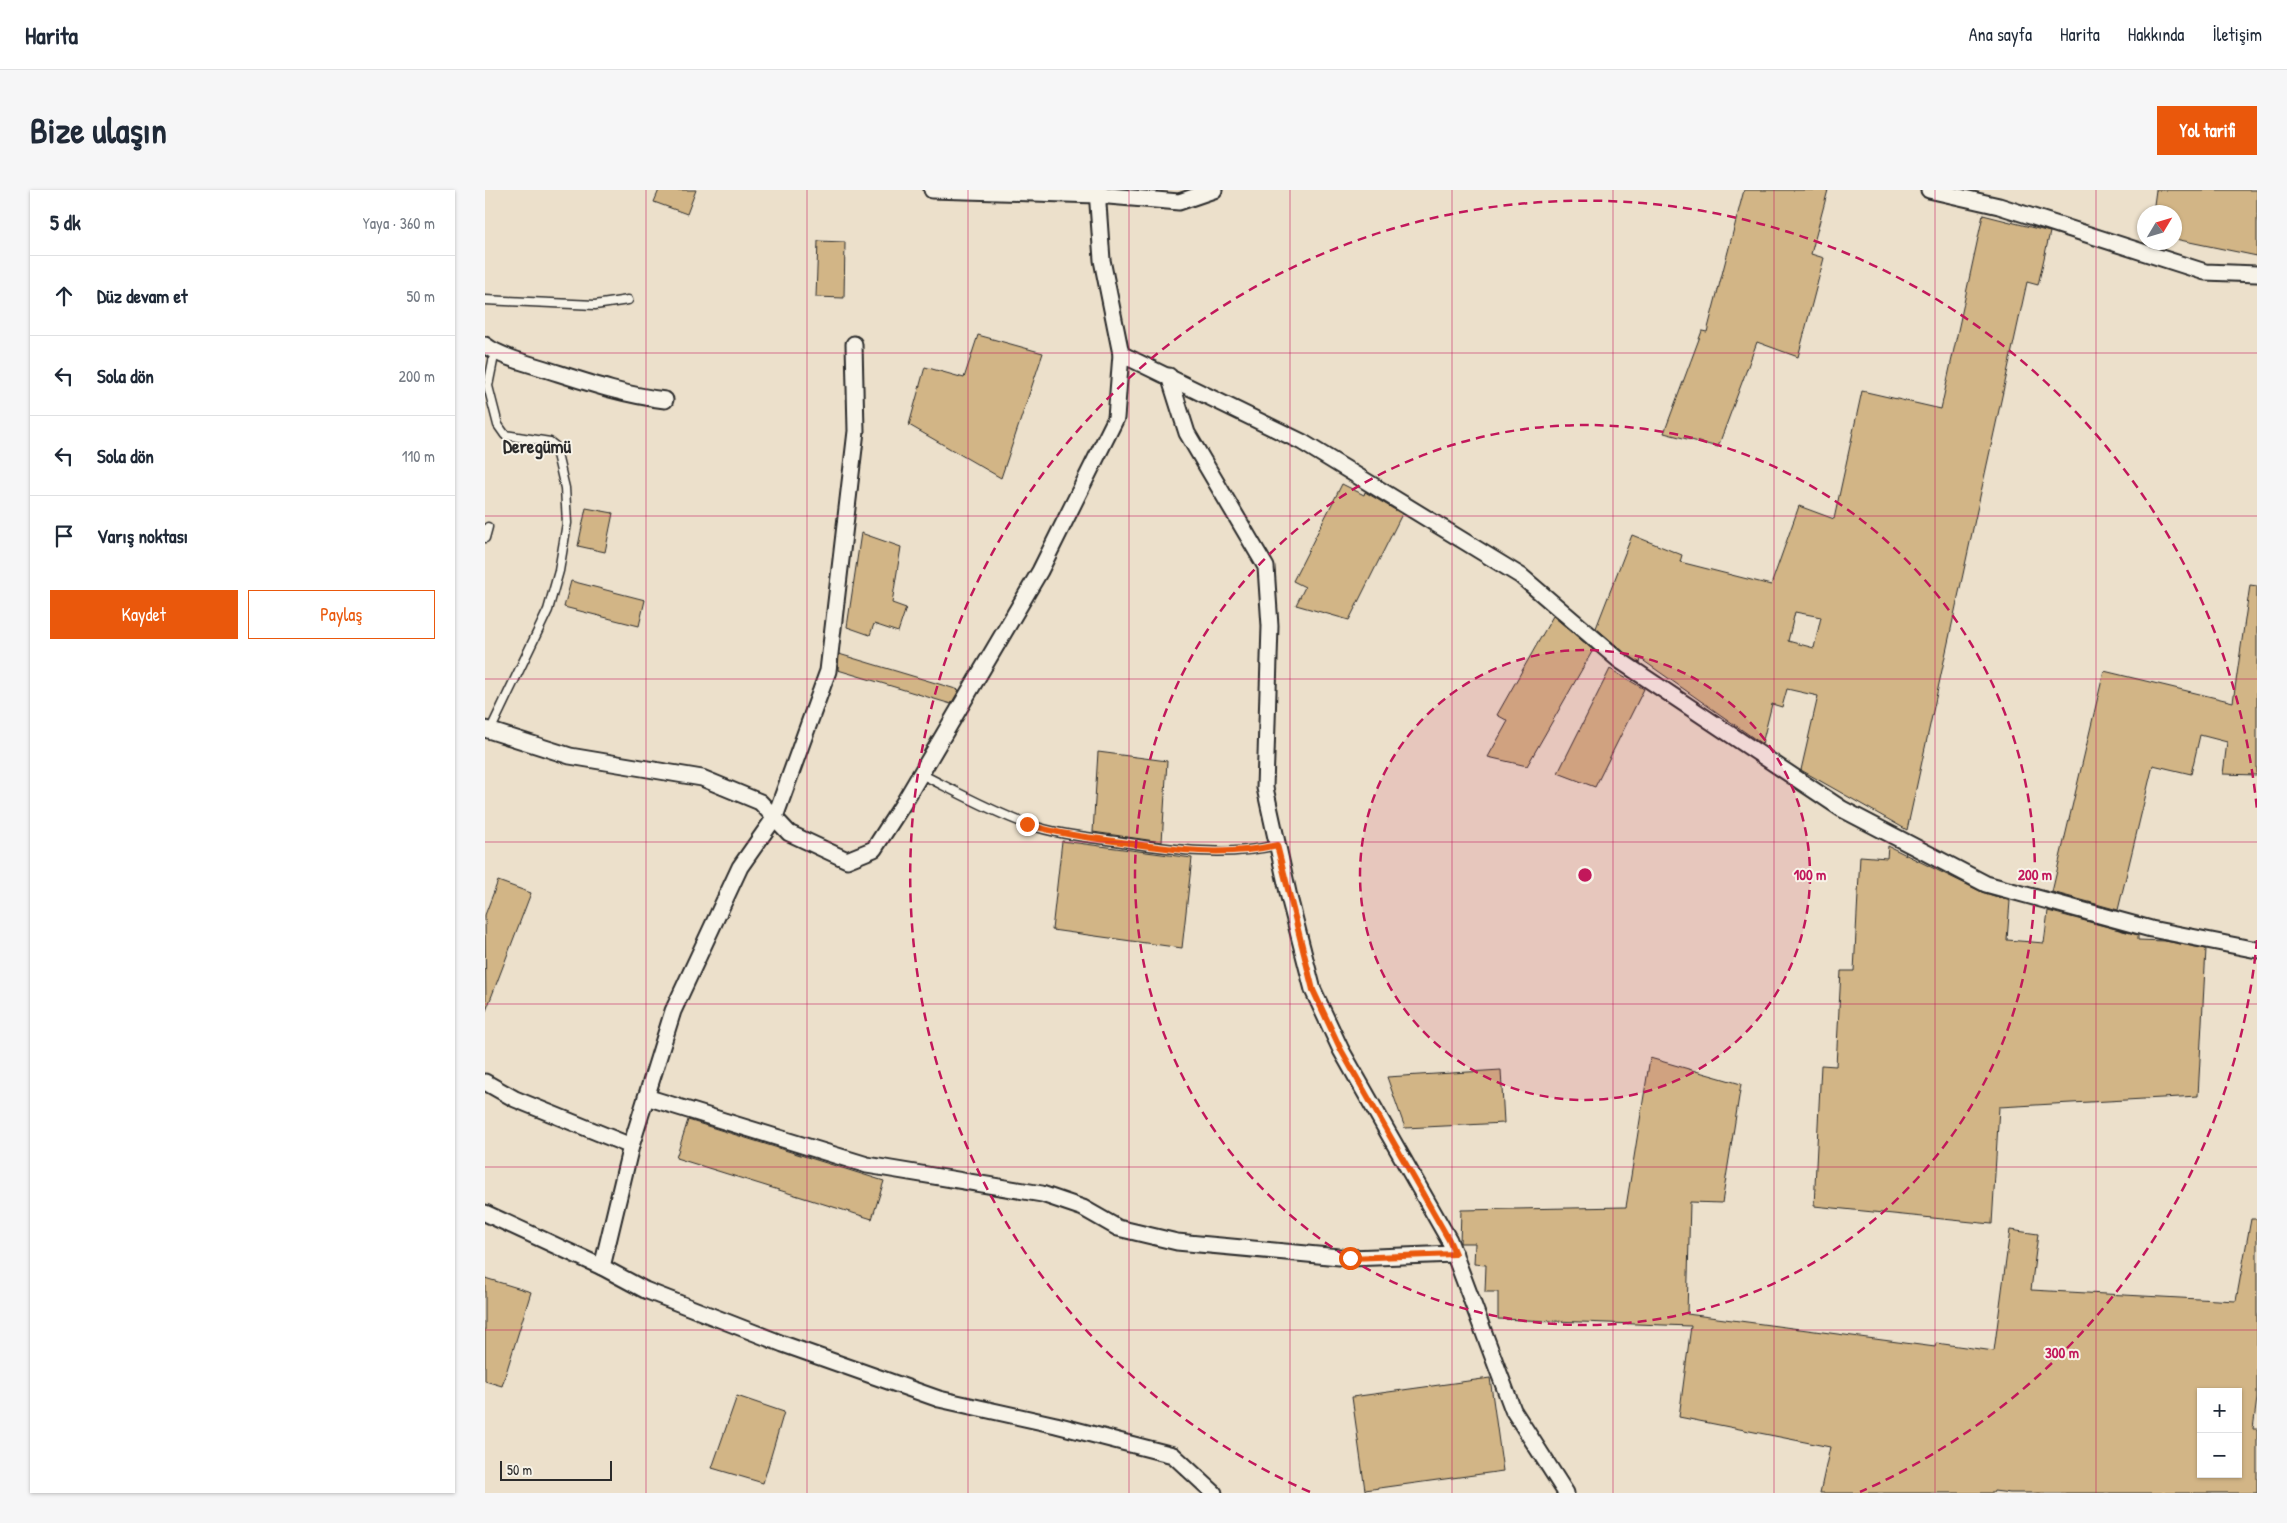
<!DOCTYPE html>
<html lang="tr">
<head>
<meta charset="utf-8">
<style>
	:root { --surface:#fff; --page:#f6f6f7; --text:#1f2937; --muted:#747a83; --line:#e0e1e3; --accent:#ea580c }
	body { margin:0; font-family:"Patrick Hand",sans-serif; background:var(--page); color:var(--text) }
	.controls { position:absolute; right:15px; bottom:15px; display:grid; overflow:hidden; border-radius:0px; box-shadow:0 1px 4px #0004 }
	.controls button { width:45px; height:45px; display:grid; place-items:center; padding:0; border:0; border-bottom:1px solid var(--line); background:var(--surface); color:var(--text); font:25px sans-serif }
	.compass { position:absolute; left:1652px; top:15px; width:45px; height:45px; border-radius:50%; background:var(--surface); box-shadow:0 1px 4px #0004; rotate:52deg }
	.scale { position:absolute; left:15px; bottom:12px; width:112px; box-sizing:border-box; padding-left:5px; border:2px solid #2b2b2b; border-top:0; font-size:14px; line-height:18px; white-space:nowrap; color:#2b2b2b; -webkit-text-stroke:4px #f7f3e8; paint-order:stroke }
	.stop { position:absolute; width:15px; height:15px; margin:-11px; border:4px solid #ea580c; border-radius:50%; background:#fff }
	.stop.end { background:#ea580c; border-color:#fff; box-shadow:0 1px 5px #0008 }
	.list { margin:0; padding:0; list-style:none }
	h2 { display:flex; justify-content:space-between; align-items:center; height:65px; margin:0; padding:0 20px; font-size:21px }
	h2 small { font-size:16px; font-weight:400; color:var(--muted) }
	.list li { display:grid; grid-template-columns:32px 1fr auto; gap:15px; align-items:center; box-sizing:border-box; height:80px; padding:0 20px; border-top:1px solid var(--line) }
	.list b { display:block; font-size:19px; white-space:nowrap }
	.list em { font-size:16px; font-style:normal; color:var(--muted) }
	.actions { display:flex; gap:10px; padding:15px 20px }
	.actions a { flex:1; padding:11px 0; border:1px solid var(--accent); border-radius:0px; text-align:center; font-size:18px; color:var(--accent) }
	.actions .main { background:var(--accent); color:#fff }
	.icon { flex:none; width:28px; height:28px; fill:none; stroke:currentColor; stroke-width:2; stroke-linecap:round; stroke-linejoin:round }
	.map { position:relative; flex:none; width:1772px; height:1303px; overflow:hidden; border-radius:0px }
	header { display:flex; align-items:center; gap:30px; box-sizing:border-box; height:70px; padding:0 25px; background:var(--surface); border-bottom:1px solid var(--line) }
	header strong { font-size:24px }
	nav { display:flex; gap:28px; margin-inline-start:auto; font-size:18px }
	.intro { display:flex; align-items:center; justify-content:space-between; box-sizing:border-box; height:120px; padding:0 30px }
	h1 { margin:0; font-size:35px }
	.button { padding:12px 22px; border-radius:0px; background:var(--accent); color:#fff; font-size:18px; font-weight:700 }
	main { display:flex; gap:30px; padding:0 30px }
	aside { flex:1; background:var(--surface); border-radius:0px; box-shadow:0 1px 4px #0004 }
	.map>svg:first-child { display:block }
	.building { fill:#d2b586; stroke:#2b2b2b; fill-rule:evenodd }
	.lines { fill:none; stroke-linecap:round; stroke-linejoin:round }
	.service-casing { stroke:#2b2b2b; stroke-width:11 }
	.minor-casing { stroke:#2b2b2b; stroke-width:19 }
	.service { stroke:#f7f3e8; stroke-width:8 }
	.minor { stroke:#f7f3e8; stroke-width:15 }
	.route { stroke:#ea580c; stroke-width:6 }
	.grid { fill:none; stroke:#c2185b; stroke-width:1; stroke-opacity:0.55 }
	.ring { fill:none; stroke:#c2185b; stroke-width:2.5; stroke-dasharray:9 6 }
	.labels { text-anchor:middle; dominant-baseline:central; stroke-width:4; stroke-linejoin:round; paint-order:stroke }
	.quarter-label { font-size:19px; font-weight:bold; fill:#2b2b2b; stroke:#f7f3e8 }
	.centre { fill:#c2185b; stroke:#f7f3e8; stroke-width:2.5 }
	.ring-label { font-size:15px; text-anchor:middle; font-weight:bold; fill:#c2185b; stroke:#f7f3e8; stroke-width:4; stroke-linejoin:round; paint-order:stroke }
</style>
</head>
<body>
<header>
<strong>Harita</strong>
<nav><a>Ana sayfa</a><a>Harita</a><a>Hakkında</a><a>İletişim</a></nav>
</header>
<div class="intro"><h1>Bize ulaşın</h1><a class="button">Yol tarifi</a></div>
<main>
<aside>
<h2>5 dk<small>Yaya · 360 m</small></h2>
<ul class="list">
<li><svg class="icon" aria-label="ahead" viewBox="0 0 24 24"><path d="M12 20V5M6 11l6-6 6 6"/></svg><div><b>Düz devam et</b></div><em>50 m</em></li>
<li><svg class="icon" aria-label="left" viewBox="0 0 24 24"><path d="M17 20v-9H6M10 6l-5 5 5 5"/></svg><div><b>Sola dön</b></div><em>200 m</em></li>
<li><svg class="icon" aria-label="left" viewBox="0 0 24 24"><path d="M17 20v-9H6M10 6l-5 5 5 5"/></svg><div><b>Sola dön</b></div><em>110 m</em></li>
<li><svg class="icon" aria-label="arrive" viewBox="0 0 24 24"><path d="M6 21V4h12l-3 4 3 4H6"/></svg><div><b>Varış noktası</b></div></li>
</ul>
<div class="actions"><a class="main">Kaydet</a><a>Paylaş</a></div>
</aside>
<div class="map">
<svg width="1772" height="1303" viewBox="0 0 1772 1303">
	<rect width="100%" height="100%" fill="#ece0cb"/>
	<filter id="ink" filterUnits="userSpaceOnUse"><feTurbulence type="fractalNoise" baseFrequency=".02" numOctaves="2"/><feDisplacementMap in="SourceGraphic" scale="10" xChannelSelector="R" yChannelSelector="G"/><feConvolveMatrix kernelMatrix="1 2 1 2 8 2 1 2 1" color-interpolation-filters="sRGB"/></filter>
	<g filter="url(#ink)">
		<g class="building">
			<polygon points="174,0 211,0 202,24 169,12"/>
			<polygon points="1259,0 1343,0 1326,64 1339,68 1313,167 1272,152 1233,257 1179,243 1217,141 1222,142"/>
			<polygon points="1671,0 1772,0 1772,66 1690,49 1690,22 1668,22"/>
			<path d="M 1498,25 L 1565,42 L 1553,95 L 1542,92 L 1422,640 L 1316,580 L 1333,506 L 1302,499 L 1297,517 L 1287,514 L 1277,554 L 1156,469 L 1155,473 L 1140,463 L 1111,438 L 1147,345 L 1197,365 L 1195,372 L 1286,395 L 1314,316 L 1349,329 L 1377,201 L 1456,219 ZM 1310,422 L 1336,427 L 1329,458 L 1303,451 Z"/>
			<polygon points="333,51 360,52 359,108 331,107"/>
			<polygon points="493,145 558,163 516,288 424,235 440,177 479,188"/>
			<polygon points="857,294 879,305 880,302 917,324 864,430 811,415 820,397 808,391"/>
			<polygon points="101,318 128,323 120,362 93,356"/>
			<polygon points="376,343 416,357 407,413 421,418 413,442 389,434 385,445 362,437"/>
			<polygon points="86,391 160,410 154,436 79,417"/>
			<polygon points="1765,395 1772,396 1772,585 1738,584 1742,552 1715,545 1706,584 1668,575 1633,720 1567,702 1619,481 1748,512"/>
			<polygon points="1068,426 1108,460 1042,576 1003,567 1023,531 1012,525"/>
			<polygon points="354,464 474,500 466,514 353,480"/>
			<polygon points="1125,479 1159,499 1110,597 1073,583"/>
			<polygon points="613,562 682,571 677,652 608,642"/>
			<polygon points="577,651 707,668 697,758 567,740"/>
			<polygon points="1403,656 1497,702 1525,711 1522,750 1559,753 1563,721 1653,745 1653,750 1680,751 1721,759 1713,906 1514,917 1507,1034 1329,1016 1336,875 1351,876 1356,781 1369,781 1375,666 1402,668"/>
			<polygon points="13,691 46,703 1,821 0,725"/>
			<path d="M 1165,868 L 1256,894 L 1237,1013 L 1205,1012 L 1202,1124 L 1450,1157 L 1451,1153 L 1509,1161 L 1525,1040 L 1553,1044 L 1546,1100 L 1751,1111 L 1766,1029 L 1772,1029 L 1772,1208 L 1768,1239 L 1772,1239 L 1772,1303 L 1525,1303 L 1509,1301 L 1508,1303 L 1335,1303 L 1345,1257 L 1194,1227 L 1206,1136 L 1013,1129 L 1013,1102 L 1000,1102 L 1001,1075 L 989,1074 L 990,1053 L 975,1053 L 976,1020 L 1141,1017 ZM 1716,1202 L 1753,1202 L 1753,1284 L 1716,1284 Z"/>
			<polygon points="1016,880 1019,933 920,938 902,887"/>
			<polygon points="203,930 399,991 387,1029 191,968"/>
			<polygon points="0,1088 46,1102 17,1196 0,1191"/>
			<polygon points="1005,1188 1018,1281 880,1300 867,1207"/>
			<polygon points="252,1206 299,1222 278,1293 227,1278"/>
		</g>
		<g class="lines">
			<defs>
				<g id="service">
					<polyline points="0,110 110,115 143,110"/>
					<polyline points="0,348 3,337"/>
					<polyline points="5,541 63,420 74,381 82,333 80,298 70,256 65,252 20,245 13,235 3,196 10,161"/>
					<path d="M 436,584 C 470,601 505,621 542,634 C 570,644 601,647 631,651 C 685,659 738,668 792,655"/>
				</g>
				<g id="minor">
					<polyline points="447,0 612,5 694,12 729,0"/>
					<polyline points="1444,0 1514,16 1720,82 1772,84"/>
					<path d="M 0,155 C 13,166 41,173 57,178 C 98,191 137,205 180,210"/>
					<polyline points="636,164 817,252 1036,386 1134,470 1357,619 1501,694 1666,739 1772,760"/>
					<polyline points="684,186 702,243 781,377 785,436 780,598 804,707 828,800 856,860 964,1050 1028,1220 1081,1303"/>
					<polyline points="0,539 85,566 217,588 275,612 304,643 362,670 389,659 418,614 555,381 631,228 636,164 617,70 612,0"/>
					<polyline points="0,892 30,909 146,956"/>
					<polyline points="161,907 382,975 557,1004 598,1018 633,1038 692,1052 865,1068 970,1064"/>
					<polyline points="0,1023 117,1077 160,1100 298,1154 454,1209 571,1235 688,1265 729,1303"/>
					<polyline points="117,1077 146,956 188,821 255,677 290,627 343,481 371,241 369,154"/>
				</g>
			</defs>
			<use href="#service" class="service-casing"/>
			<use href="#minor" class="minor-casing"/>
			<use href="#service" class="service"/>
			<use href="#minor" class="minor"/>
		</g>
	</g>
	<g class="lines" filter="url(#ink)">
		<path class="route" d="M 542,634 C 573,644 605,648 636,652 C 689,660 740,667 792,655 L 828,800 L 856,860 L 964,1050 L 970,1064 L 865,1068"/>
	</g>
	<path class="grid" d="M 161,0 L 161,1303M 322,0 L 322,1303M 483,0 L 483,1303M 644,0 L 644,1303M 805,0 L 805,1303M 967,0 L 967,1303M 1128,0 L 1128,1303M 1289,0 L 1289,1303M 1450,0 L 1450,1303M 1611,0 L 1611,1303M 0,163 L 1772,163M 0,326 L 1772,326M 0,489 L 1772,489M 0,652 L 1772,652M 0,814 L 1772,814M 0,977 L 1772,977M 0,1140 L 1772,1140"/>
	<circle cx="1100" cy="685" r="225" fill="#c2185b" fill-opacity=".12"/>
	<g class="ring">
		<circle cx="1100" cy="685" r="225"/>
		<circle cx="1100" cy="685" r="450"/>
		<path d="M1772 750A675 675 0 0 1 1375 1302M825 1302A675 675 0 1 1 1772 620"/>
	</g>
	<g class="labels">
		<g class="quarter-label">
			<text x="52" y="256">Deregümü</text>
		</g>
	</g>
	<circle cx="1100" cy="685" r="8" class="centre"/>
	<g class="ring-label">
		<text x="1325" y="690">100 m</text>
		<text x="1550" y="690">200 m</text>
		<text x="1577" y="1168">300 m</text>
	</g>
</svg>
<div class="controls">
<button>+</button>
<button>−</button>
</div>
<svg class="compass" viewBox="-18 -18 36 36"><path d="M0-13l5 13h-10z" fill="#e53935"/><path d="M0 13l5-13h-10z" fill="#747a83"/></svg>
<div class="scale">50 m</div>
<div class="stop" style="left:865px;top:1068px"></div>
<div class="stop end" style="left:542px;top:634px"></div>
</div>
</main>
</body>
</html>
